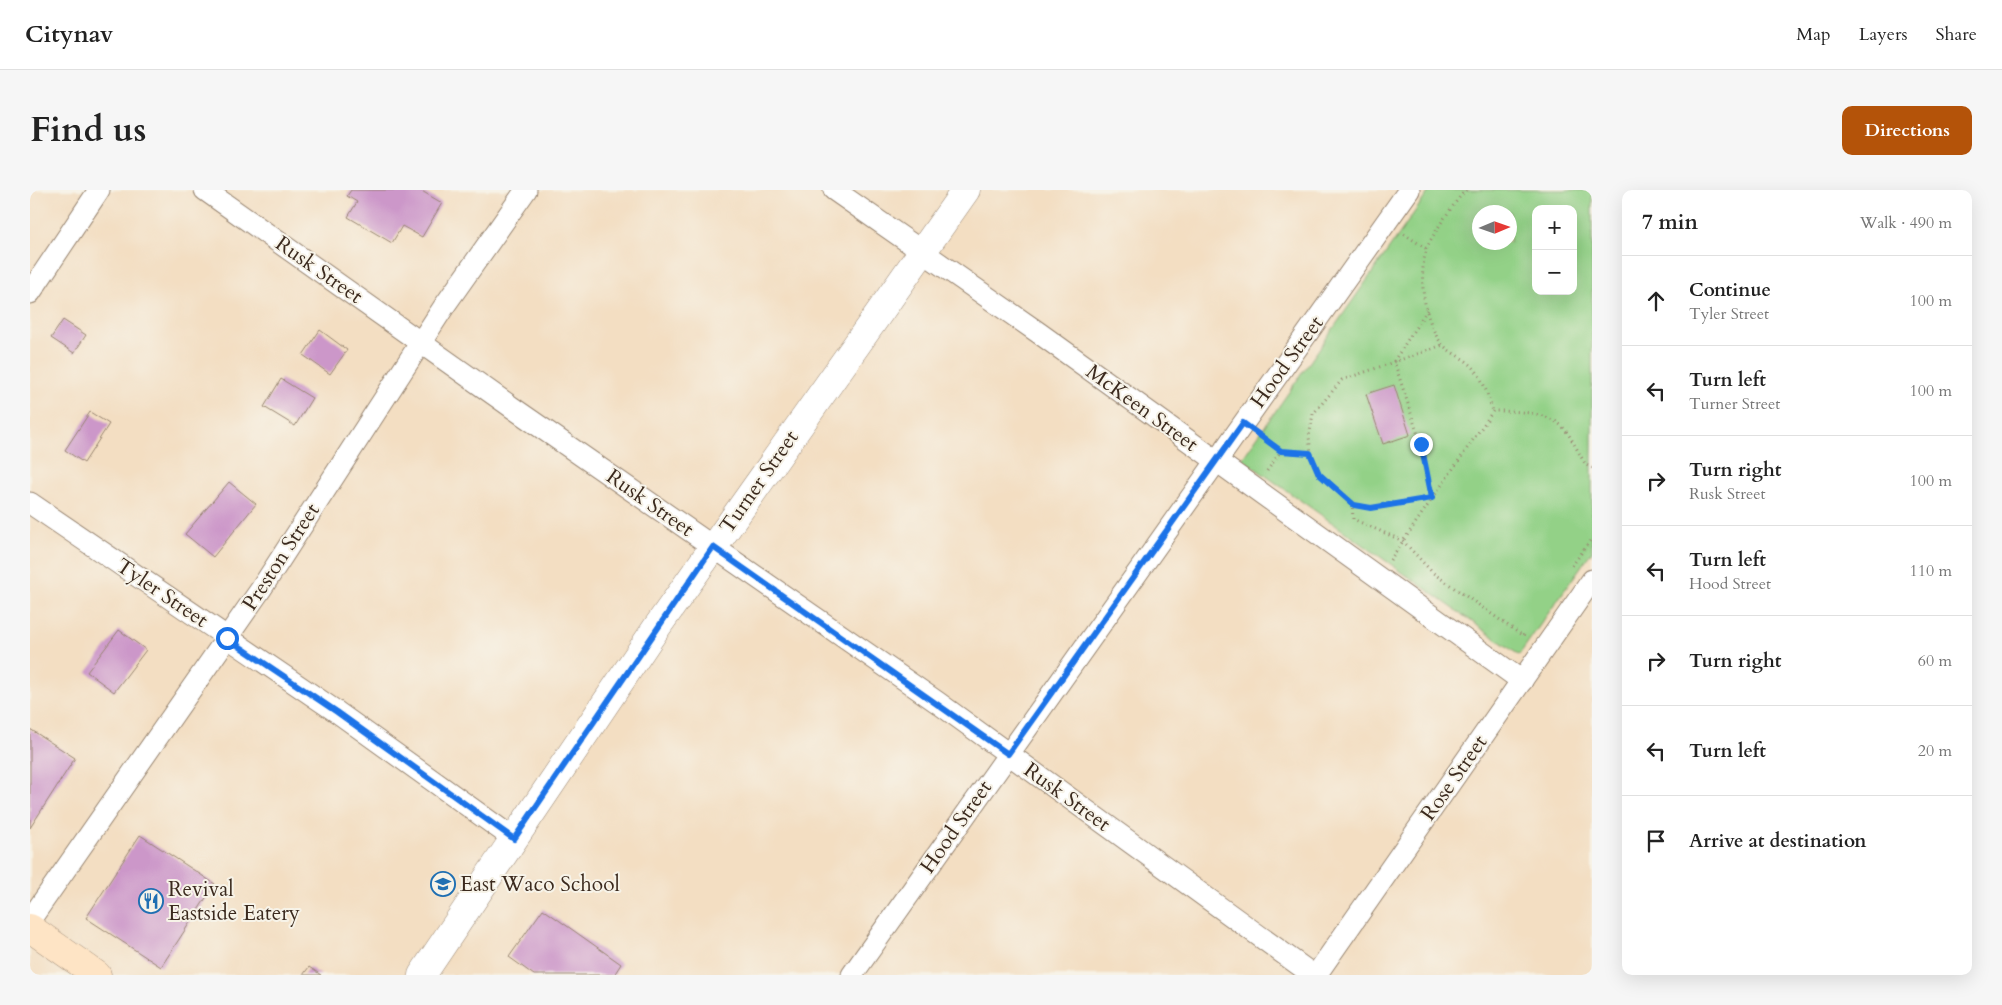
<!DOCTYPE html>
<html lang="en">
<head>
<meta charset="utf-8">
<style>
	:root { --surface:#fff; --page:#f6f6f6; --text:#222; --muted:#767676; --line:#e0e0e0; --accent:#b45309 }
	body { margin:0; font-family:Cardo,serif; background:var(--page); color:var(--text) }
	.controls { position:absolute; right:15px; top:15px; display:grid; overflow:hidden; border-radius:10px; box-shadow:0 5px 20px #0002 }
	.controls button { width:45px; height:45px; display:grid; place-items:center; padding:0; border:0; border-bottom:1px solid var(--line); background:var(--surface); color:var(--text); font:25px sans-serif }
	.compass { position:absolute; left:1442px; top:15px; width:45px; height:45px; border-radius:50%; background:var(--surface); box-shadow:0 5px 20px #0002; rotate:88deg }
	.stop { position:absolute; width:15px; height:15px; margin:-11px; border:4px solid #1a73e8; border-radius:50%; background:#fff }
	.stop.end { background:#1a73e8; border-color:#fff; box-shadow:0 1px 5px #0008 }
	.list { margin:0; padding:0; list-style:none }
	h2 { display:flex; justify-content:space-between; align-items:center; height:65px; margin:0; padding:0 20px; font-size:21px }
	h2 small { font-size:16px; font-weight:400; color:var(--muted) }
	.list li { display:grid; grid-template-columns:32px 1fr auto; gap:15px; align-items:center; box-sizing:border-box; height:90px; padding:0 20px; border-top:1px solid var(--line) }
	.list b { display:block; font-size:19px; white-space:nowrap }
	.list p { margin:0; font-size:16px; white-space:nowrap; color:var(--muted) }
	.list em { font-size:16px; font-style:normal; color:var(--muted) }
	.icon { flex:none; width:28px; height:28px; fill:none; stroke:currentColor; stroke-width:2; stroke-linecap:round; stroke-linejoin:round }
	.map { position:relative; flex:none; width:1562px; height:785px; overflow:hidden; border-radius:10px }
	header { display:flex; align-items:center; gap:30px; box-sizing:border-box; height:70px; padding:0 25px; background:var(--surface); border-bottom:1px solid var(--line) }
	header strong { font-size:24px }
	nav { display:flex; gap:28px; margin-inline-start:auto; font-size:18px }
	.intro { display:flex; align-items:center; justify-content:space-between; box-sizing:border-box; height:120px; padding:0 30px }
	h1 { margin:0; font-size:35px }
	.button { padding:12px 22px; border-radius:10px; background:var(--accent); color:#fff; font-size:18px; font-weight:700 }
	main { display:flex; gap:30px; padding:0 30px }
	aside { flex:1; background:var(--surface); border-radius:10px; box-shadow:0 5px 20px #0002 }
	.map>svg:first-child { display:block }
	.green { fill:#93d187; stroke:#677e52; fill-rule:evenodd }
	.building { fill:#cc97c9 }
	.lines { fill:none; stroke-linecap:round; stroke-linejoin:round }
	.minor-casing { stroke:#978470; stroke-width:23 }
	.tertiary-casing { stroke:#978470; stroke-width:29 }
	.secondary-casing { stroke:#978470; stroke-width:29 }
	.path { stroke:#978470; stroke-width:3; stroke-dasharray:1 4; stroke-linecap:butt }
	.minor { stroke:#fff; stroke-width:21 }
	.tertiary { stroke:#fff; stroke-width:28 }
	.secondary { stroke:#fee4c5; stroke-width:28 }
	.route { stroke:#1a73e8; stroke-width:6 }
	.labels { text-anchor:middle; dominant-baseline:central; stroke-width:4; stroke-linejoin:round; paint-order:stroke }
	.street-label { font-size:21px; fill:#3b2a1e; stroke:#f7f3e8 }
	.poi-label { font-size:21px; fill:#3b2a1e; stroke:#f7f3e8; text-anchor:start }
</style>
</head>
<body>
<header>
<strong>Citynav</strong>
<nav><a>Map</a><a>Layers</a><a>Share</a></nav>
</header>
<div class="intro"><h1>Find us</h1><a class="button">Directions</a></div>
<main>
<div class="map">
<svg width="1562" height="785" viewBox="0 0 1562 785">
	<rect width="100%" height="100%" fill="#f7f3e8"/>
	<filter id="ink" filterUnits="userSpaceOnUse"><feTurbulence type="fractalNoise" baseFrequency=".02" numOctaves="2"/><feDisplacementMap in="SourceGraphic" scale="10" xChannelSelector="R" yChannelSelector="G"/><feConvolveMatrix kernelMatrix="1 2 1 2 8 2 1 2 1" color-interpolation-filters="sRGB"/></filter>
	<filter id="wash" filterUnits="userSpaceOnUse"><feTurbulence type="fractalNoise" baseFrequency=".0096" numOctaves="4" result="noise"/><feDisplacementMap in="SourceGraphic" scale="20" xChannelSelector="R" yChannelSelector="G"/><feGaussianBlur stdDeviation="1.12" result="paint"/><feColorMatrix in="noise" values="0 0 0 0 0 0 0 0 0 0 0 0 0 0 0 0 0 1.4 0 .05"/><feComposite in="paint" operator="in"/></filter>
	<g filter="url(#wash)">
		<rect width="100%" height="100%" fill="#f3dec2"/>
		<path class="green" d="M 1400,0 L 1562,0 L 1562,361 L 1489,465 L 1212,269 ZM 1506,19 L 1543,19 L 1543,101 L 1506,101 ZM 1450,22 L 1480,22 L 1480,52 L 1450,52 Z"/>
		<g id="blocks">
			<g class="building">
				<polygon points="321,0 390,0 412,13 392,47 372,36 362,53 318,27 327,12 317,6"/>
				<polygon points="33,130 56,145 44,163 21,148"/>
				<polygon points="290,140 317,160 300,184 273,165"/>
				<polygon points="251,189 282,208 265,236 234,217"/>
				<polygon points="1364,195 1380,245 1353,254 1336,204"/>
				<polygon points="60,222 79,234 54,273 35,260"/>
				<polygon points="199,292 226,314 183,367 155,344"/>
				<polygon points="89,440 116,460 84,502 57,482"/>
				<polygon points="0,539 45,568 0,638"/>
				<polygon points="110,645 185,694 131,777 56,728"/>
				<polygon points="513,719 591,774 584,785 504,785 479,767"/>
				<polygon points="279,777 291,785 273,785"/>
			</g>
		</g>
	</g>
	<g filter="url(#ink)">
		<use href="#blocks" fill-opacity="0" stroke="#978470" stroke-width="1"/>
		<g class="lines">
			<defs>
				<g id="minor">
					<polyline points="175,0 483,218 907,512 1283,785"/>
					<polyline points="804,0 1009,143 1492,491"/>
					<polyline points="0,103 69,0"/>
					<polyline points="0,313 307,522 484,649"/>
					<polyline points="0,730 231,399 415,115 496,0"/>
					<polyline points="822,785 1379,0"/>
					<polyline points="1286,785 1562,390"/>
				</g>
				<polyline id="tertiary" points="392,785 627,437 936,0"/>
				<polyline id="secondary" points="0,738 67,785"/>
			</defs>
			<use href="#minor" class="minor-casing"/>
			<use href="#tertiary" class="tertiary-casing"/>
			<use href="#secondary" class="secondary-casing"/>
			<g class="path">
				<path d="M 1436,0 C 1426,10 1400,47 1396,61 C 1388,89 1394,129 1411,153 C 1419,163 1433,167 1442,176 C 1453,187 1458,207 1463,221"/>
				<polyline points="1374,44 1397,59"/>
				<polyline points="1397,120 1364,171 1391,254 1402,308 1341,318 1324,315 1289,284 1281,263 1279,247 1283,224 1312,190 1413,155"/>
				<polyline points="1232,246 1251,261 1281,263"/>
				<polyline points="1237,281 1251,261"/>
				<polyline points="1322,313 1323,329 1373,351 1403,383 1493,446 1494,444"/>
				<path d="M 1360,370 L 1463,221 C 1485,221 1522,221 1536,241 C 1544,252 1549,264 1556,275 L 1562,278"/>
				<polyline points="1542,376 1562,348"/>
			</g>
			<use href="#minor" class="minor"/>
			<use href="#tertiary" class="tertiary"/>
			<use href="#secondary" class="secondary"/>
		</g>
	</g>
	<g class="lines" filter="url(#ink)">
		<polyline class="route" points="197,448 307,522 484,649 683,357 978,564 1213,233 1251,261 1280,263 1289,284 1324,315 1341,318 1402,308 1391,254"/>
	</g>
	<defs>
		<symbol id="school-ring" viewBox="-11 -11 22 22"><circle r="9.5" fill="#f7f3e8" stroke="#1f6fb2" stroke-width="1.5"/><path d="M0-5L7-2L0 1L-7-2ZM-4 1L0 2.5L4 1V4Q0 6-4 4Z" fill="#1f6fb2"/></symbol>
		<symbol id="restaurant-ring" viewBox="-11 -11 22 22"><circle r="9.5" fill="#f7f3e8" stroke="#1f6fb2" stroke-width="1.5"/><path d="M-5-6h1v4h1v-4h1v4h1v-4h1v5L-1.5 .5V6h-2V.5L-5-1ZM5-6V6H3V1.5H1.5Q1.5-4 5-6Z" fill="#1f6fb2"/></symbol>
	</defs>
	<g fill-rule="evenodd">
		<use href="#school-ring" x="399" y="680" width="28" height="28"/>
		<use href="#restaurant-ring" x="107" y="697" width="28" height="28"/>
	</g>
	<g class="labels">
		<g class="street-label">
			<text transform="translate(289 80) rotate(35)">Rusk Street</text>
			<text transform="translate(1257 172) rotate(-54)">Hood Street</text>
			<text transform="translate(1112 218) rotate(36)">McKeen Street</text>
			<text transform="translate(729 292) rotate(-55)">Turner Street</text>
			<text transform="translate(620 313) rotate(35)">Rusk Street</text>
			<text transform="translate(251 367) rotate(-57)">Preston Street</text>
			<text transform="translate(132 403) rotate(34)">Tyler Street</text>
			<text transform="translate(1424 588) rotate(-55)">Rose Street</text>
			<text transform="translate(1037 607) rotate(36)">Rusk Street</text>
			<text transform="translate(926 637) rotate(-55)">Hood Street</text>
		</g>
		<g class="poi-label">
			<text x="430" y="694">East Waco School</text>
			<text x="138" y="699">Revival<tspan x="138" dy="24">Eastside Eatery</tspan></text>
		</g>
	</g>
</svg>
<div class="controls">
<button>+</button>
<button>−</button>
</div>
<svg class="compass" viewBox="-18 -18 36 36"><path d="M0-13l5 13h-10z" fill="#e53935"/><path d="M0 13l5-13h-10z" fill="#767676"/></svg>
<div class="stop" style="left:197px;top:448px"></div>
<div class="stop end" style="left:1391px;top:254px"></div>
</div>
<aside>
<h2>7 min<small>Walk · 490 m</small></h2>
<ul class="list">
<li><svg class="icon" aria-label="ahead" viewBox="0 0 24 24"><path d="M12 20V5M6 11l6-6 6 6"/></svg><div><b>Continue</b><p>Tyler Street</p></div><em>100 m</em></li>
<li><svg class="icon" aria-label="left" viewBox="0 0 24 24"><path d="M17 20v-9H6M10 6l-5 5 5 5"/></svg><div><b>Turn left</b><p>Turner Street</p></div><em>100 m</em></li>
<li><svg class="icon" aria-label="right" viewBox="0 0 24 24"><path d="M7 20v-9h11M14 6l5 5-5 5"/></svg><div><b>Turn right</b><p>Rusk Street</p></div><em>100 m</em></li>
<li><svg class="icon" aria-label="left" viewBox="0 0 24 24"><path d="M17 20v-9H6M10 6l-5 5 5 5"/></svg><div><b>Turn left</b><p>Hood Street</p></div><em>110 m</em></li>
<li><svg class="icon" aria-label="right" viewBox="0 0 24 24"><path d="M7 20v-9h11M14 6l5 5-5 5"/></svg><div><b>Turn right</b></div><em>60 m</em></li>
<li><svg class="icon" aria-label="left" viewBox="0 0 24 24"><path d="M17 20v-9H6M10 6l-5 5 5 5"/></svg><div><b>Turn left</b></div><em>20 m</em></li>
<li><svg class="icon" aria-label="arrive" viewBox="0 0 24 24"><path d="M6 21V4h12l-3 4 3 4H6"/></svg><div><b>Arrive at destination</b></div></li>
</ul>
</aside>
</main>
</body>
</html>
